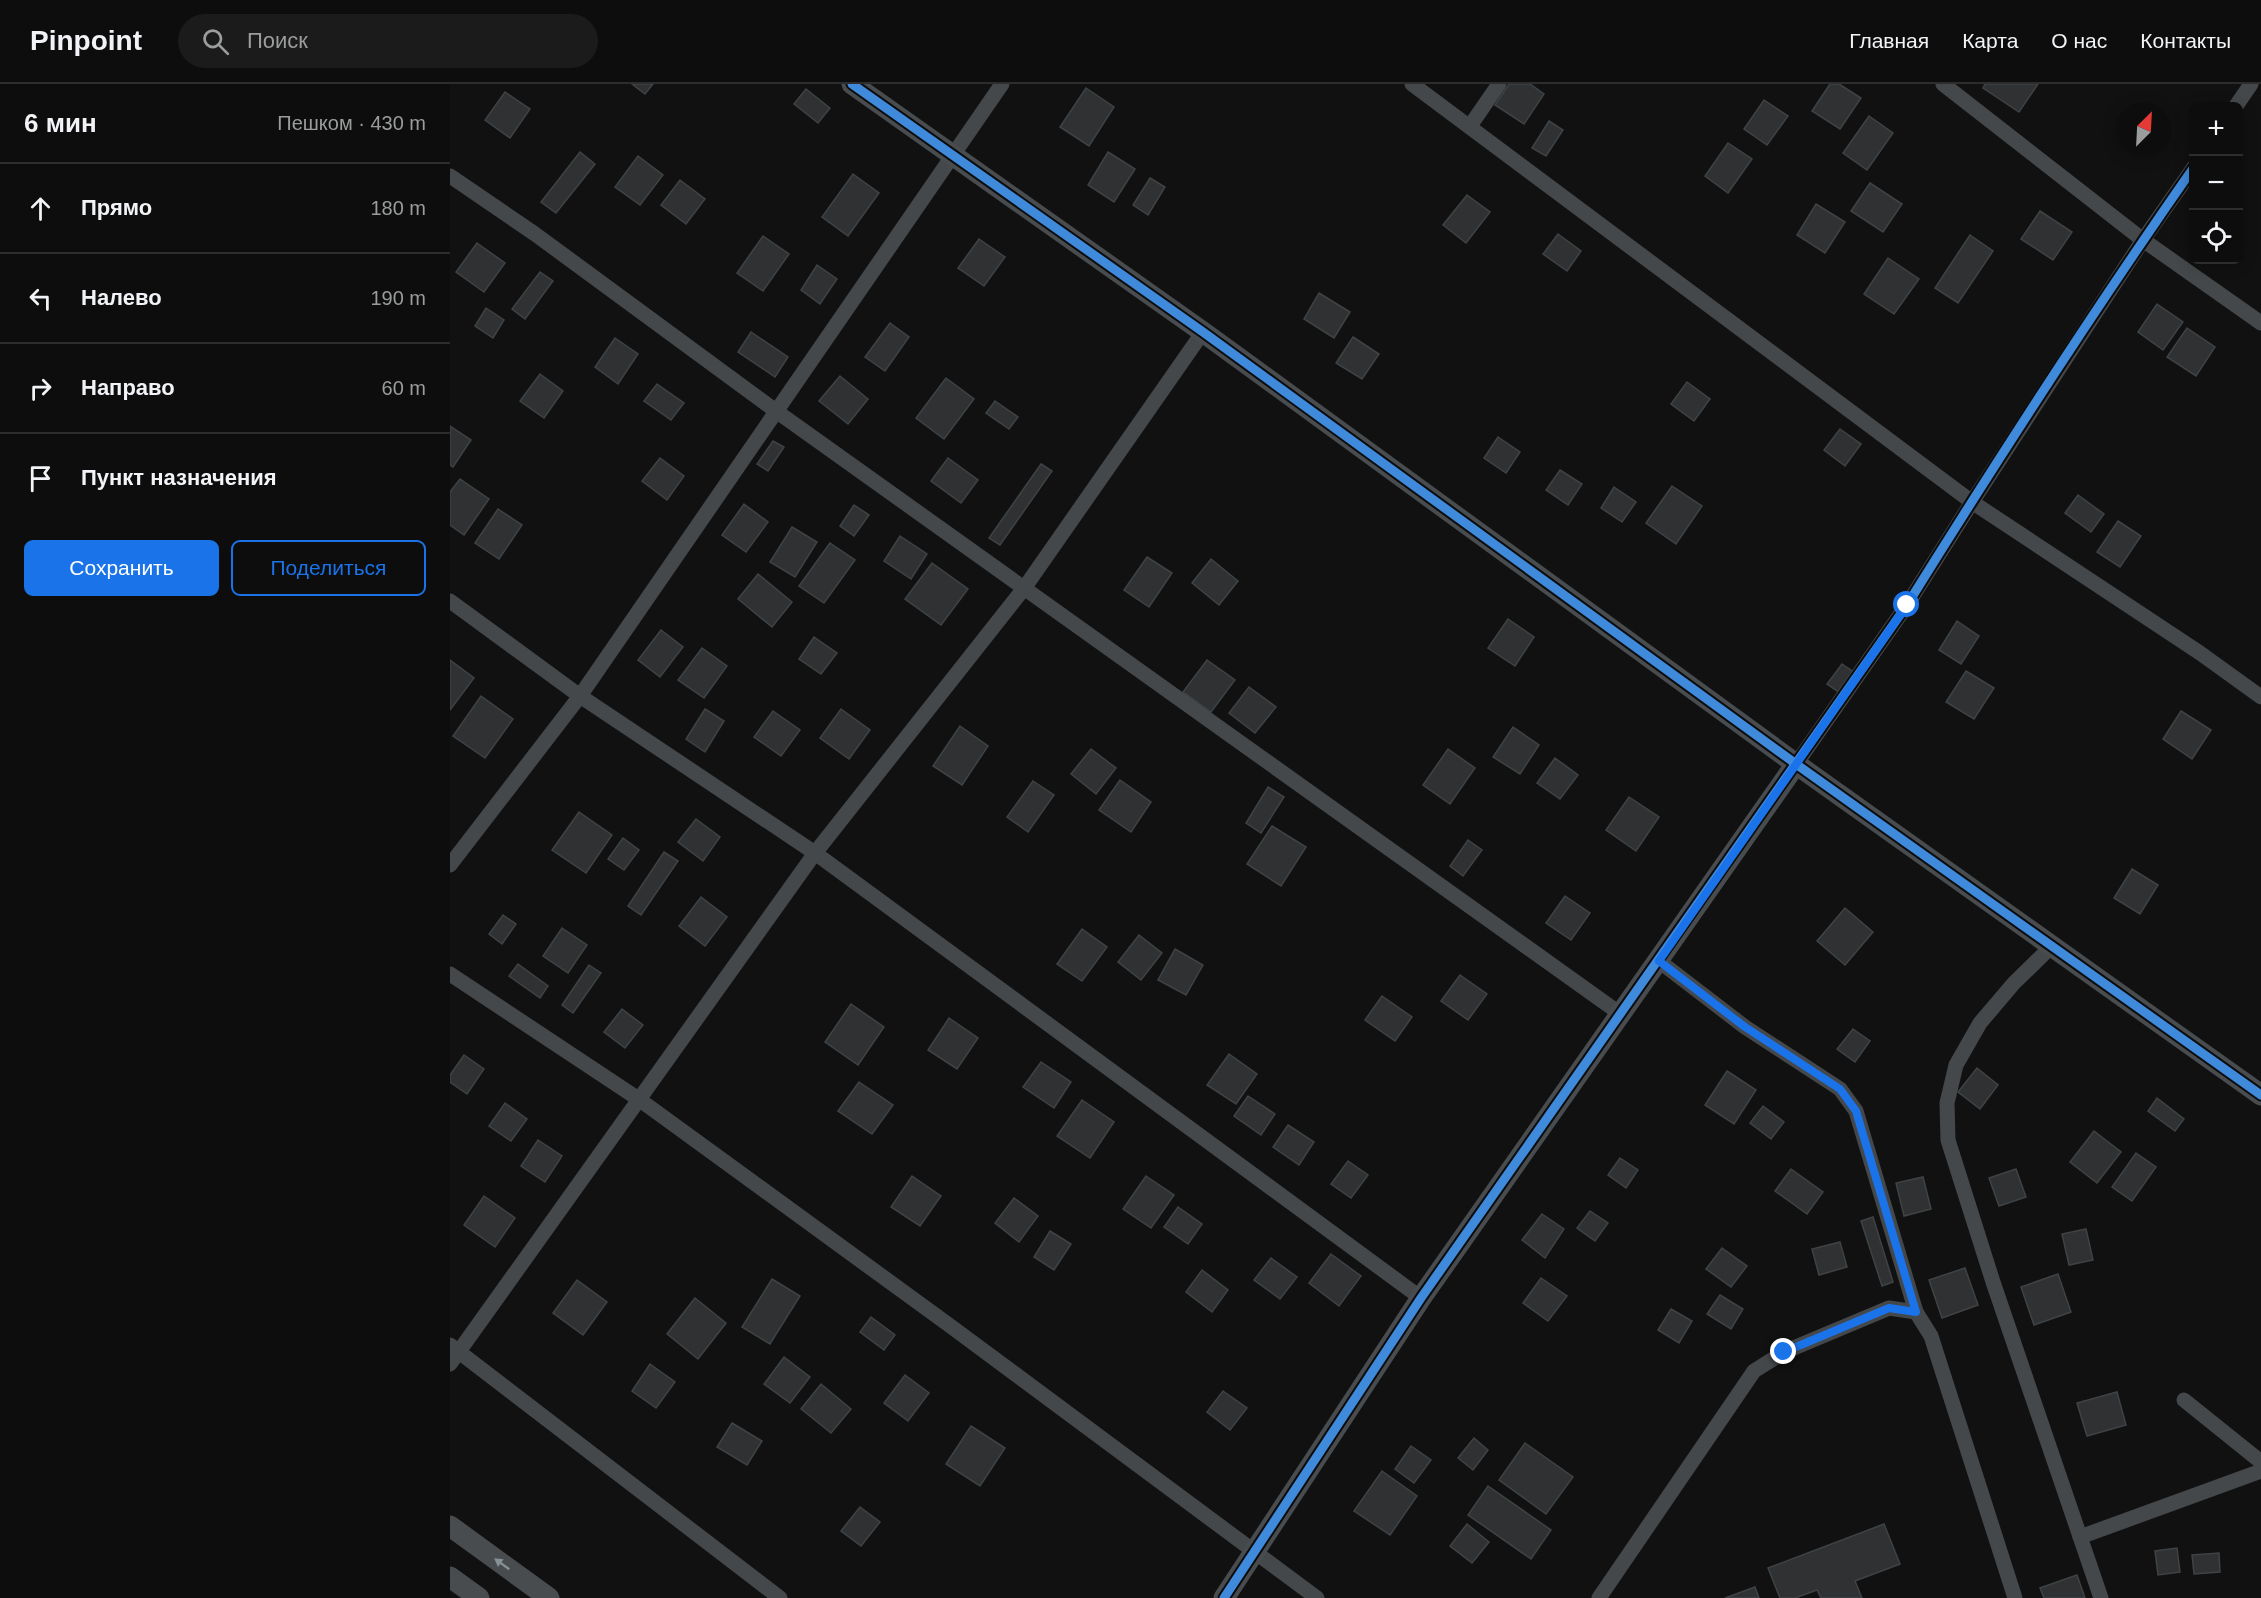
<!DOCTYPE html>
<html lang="ru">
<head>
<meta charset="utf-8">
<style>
	:root { --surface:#0d0d0d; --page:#1b1b1b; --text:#f1f3f6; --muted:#9a9c9d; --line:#2d2d2e; --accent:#1a73e8 }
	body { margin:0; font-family:Arial,sans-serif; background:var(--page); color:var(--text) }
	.controls { position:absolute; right:18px; top:18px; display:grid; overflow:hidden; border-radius:9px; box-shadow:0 3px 15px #0003 }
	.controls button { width:54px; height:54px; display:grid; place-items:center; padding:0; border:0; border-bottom:2px solid var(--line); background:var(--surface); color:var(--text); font:30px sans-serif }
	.compass { position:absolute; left:1667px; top:18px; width:54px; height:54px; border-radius:50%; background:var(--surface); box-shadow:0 3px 15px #0003; rotate:24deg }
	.stop { position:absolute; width:18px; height:18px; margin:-14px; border:4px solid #1a73e8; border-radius:50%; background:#fff }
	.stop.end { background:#1a73e8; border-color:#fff; box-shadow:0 2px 6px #0008 }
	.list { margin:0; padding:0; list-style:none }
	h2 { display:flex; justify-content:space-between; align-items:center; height:78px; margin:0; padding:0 24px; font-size:26px }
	h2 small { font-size:20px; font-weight:400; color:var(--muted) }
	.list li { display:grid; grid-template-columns:39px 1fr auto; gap:18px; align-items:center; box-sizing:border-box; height:90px; padding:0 24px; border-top:2px solid var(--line) }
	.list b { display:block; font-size:22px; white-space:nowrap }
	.list em { font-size:20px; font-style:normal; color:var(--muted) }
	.actions { display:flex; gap:12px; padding:18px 24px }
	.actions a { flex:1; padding:14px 0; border:2px solid var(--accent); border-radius:9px; text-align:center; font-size:21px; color:var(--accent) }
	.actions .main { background:var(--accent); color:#fff }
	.icon { flex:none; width:33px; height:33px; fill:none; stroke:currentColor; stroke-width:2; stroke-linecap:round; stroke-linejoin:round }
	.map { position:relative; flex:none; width:1811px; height:1514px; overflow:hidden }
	header { display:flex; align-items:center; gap:36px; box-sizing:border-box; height:84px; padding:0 30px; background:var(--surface); border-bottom:2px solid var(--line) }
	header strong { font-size:28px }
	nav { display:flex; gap:33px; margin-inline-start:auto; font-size:21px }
	.search { width:420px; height:54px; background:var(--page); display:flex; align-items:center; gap:15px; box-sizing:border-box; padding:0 21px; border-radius:33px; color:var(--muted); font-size:22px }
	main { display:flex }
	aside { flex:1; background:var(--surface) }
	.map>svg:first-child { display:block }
	.building { fill:#303132; stroke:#3f4345; stroke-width:1.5 }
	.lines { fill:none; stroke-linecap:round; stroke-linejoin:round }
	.street { stroke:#45484a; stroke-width:15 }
	.secondary { stroke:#494c4e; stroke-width:21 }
	.cycleway-casing { stroke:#0b0c0d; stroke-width:13 }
	.cycleway { stroke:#408adc; stroke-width:9 }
	.oneway { fill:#869095 }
	.route { stroke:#1a73e8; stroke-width:8 }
</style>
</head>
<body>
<header>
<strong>Pinpoint</strong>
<div class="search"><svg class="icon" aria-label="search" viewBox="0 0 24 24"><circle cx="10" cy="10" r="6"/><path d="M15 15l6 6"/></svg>Поиск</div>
<nav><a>Главная</a><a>Карта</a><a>О нас</a><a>Контакты</a></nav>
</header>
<main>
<aside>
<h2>6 мин<small>Пешком · 430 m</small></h2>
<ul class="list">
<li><svg class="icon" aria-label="ahead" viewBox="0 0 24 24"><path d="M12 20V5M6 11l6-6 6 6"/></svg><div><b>Прямо</b></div><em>180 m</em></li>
<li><svg class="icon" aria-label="left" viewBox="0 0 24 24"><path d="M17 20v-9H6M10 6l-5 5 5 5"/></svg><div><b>Налево</b></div><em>190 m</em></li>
<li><svg class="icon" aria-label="right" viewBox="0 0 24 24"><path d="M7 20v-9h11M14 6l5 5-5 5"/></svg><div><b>Направо</b></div><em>60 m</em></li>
<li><svg class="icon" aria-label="arrive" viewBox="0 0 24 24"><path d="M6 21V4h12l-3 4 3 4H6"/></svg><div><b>Пункт назначения</b></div></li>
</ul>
<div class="actions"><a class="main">Сохранить</a><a>Поделиться</a></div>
</aside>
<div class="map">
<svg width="1811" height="1514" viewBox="0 0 1811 1514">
	<rect width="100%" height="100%" fill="#111"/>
	<g class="building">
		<polygon points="182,0 203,0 195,10"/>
		<polygon points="1059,0 1080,0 1094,10 1074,40 1045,21"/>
		<polygon points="1380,0 1389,0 1411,14 1390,45 1362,27"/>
		<polygon points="1535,0 1588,0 1569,28 1533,4"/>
		<polygon points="636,4 664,23 639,62 610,43"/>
		<polygon points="356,5 380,24 368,39 344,20"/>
		<polygon points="55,8 80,25 60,54 35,36"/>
		<polygon points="1314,16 1338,32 1317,61 1294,45"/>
		<polygon points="1419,32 1443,49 1417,86 1393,69"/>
		<polygon points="1099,37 1113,46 1096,72 1082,64"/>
		<polygon points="1278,59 1302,75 1278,109 1255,92"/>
		<polygon points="130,68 145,80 106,129 91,118"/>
		<polygon points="658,68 685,85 664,118 638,101"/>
		<polygon points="188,72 213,91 190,121 165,103"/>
		<polygon points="403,90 429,109 398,152 372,133"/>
		<polygon points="700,94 715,103 698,131 683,121"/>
		<polygon points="230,96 255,115 236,140 211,121"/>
		<polygon points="1420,99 1452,120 1433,148 1401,127"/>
		<polygon points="1017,111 1040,128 1016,159 993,141"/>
		<polygon points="1366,120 1395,138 1375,169 1347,151"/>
		<polygon points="1590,127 1622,148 1603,176 1571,155"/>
		<polygon points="1108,150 1131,167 1117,187 1093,170"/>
		<polygon points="1520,151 1543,167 1508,219 1485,204"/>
		<polygon points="313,152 339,170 313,207 287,189"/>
		<polygon points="529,155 555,173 534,202 508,184"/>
		<polygon points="27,159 55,179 34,208 6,188"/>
		<polygon points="1438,174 1469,195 1444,230 1414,210"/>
		<polygon points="367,181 387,195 370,220 351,206"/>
		<polygon points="90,188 103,197 75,235 62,225"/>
		<polygon points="869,209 900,228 884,254 854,235"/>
		<polygon points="1707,220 1733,238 1713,266 1688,248"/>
		<polygon points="36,224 54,236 43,254 25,242"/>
		<polygon points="440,239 459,253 435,287 415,273"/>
		<polygon points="1737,244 1765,263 1746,292 1717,273"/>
		<polygon points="301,248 338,273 325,293 288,268"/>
		<polygon points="903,253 929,270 912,295 886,279"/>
		<polygon points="165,254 188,270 168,300 145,283"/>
		<polygon points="90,290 113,307 94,334 70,317"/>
		<polygon points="390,292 418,315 398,340 369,317"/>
		<polygon points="496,294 524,315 494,355 466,334"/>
		<polygon points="1237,298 1260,315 1244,337 1221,320"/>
		<polygon points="207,300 234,319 221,336 194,317"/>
		<polygon points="545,317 568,333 559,345 536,329"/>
		<polygon points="0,342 21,356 3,383 0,381"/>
		<polygon points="1390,345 1411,360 1395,382 1374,366"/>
		<polygon points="1048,353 1070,368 1056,389 1034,374"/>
		<polygon points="323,357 334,363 318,387 307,380"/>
		<polygon points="210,374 234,392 217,416 192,397"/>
		<polygon points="498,374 528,396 511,419 481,397"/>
		<polygon points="591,380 602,387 550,461 539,454"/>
		<polygon points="1110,386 1132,400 1118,421 1096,406"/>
		<polygon points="10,395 39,415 14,451 0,441 0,408"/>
		<polygon points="1222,402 1252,422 1226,460 1196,439"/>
		<polygon points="1164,403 1186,418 1172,438 1151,424"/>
		<polygon points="1628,411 1654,430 1641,448 1615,429"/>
		<polygon points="294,420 318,438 296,468 272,451"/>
		<polygon points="404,421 419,431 404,452 390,442"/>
		<polygon points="48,425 72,441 49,475 25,459"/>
		<polygon points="1668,437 1691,452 1670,483 1647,468"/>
		<polygon points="342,443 367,458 345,493 320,478"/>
		<polygon points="450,452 477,470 461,495 434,477"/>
		<polygon points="380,459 405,476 374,519 349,502"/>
		<polygon points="697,473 722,489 699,523 674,506"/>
		<polygon points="761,475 788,497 769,521 742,499"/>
		<polygon points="482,479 518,505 491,541 455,515"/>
		<polygon points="308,490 342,518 322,543 288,515"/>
		<polygon points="1058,535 1084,553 1065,582 1038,564"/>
		<polygon points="1507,537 1529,552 1511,580 1489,566"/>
		<polygon points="211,546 233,563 210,593 188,576"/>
		<polygon points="364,553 387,569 371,590 349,575"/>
		<polygon points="252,564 277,582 254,614 228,596"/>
		<polygon points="0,576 24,594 0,626"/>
		<polygon points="757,576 785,596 761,628 733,608"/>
		<polygon points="1392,580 1408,591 1393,611 1377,600"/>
		<polygon points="1516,587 1544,604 1524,635 1496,618"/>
		<polygon points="799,603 826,623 805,649 779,629"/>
		<polygon points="31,612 63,635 35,674 3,652"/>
		<polygon points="255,625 274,637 255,668 236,655"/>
		<polygon points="391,625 420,646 399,675 370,654"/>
		<polygon points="323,627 350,646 331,672 304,653"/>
		<polygon points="1731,627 1761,646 1742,675 1713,655"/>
		<polygon points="510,642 538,662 512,701 483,682"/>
		<polygon points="1063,643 1089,661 1070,690 1043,673"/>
		<polygon points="641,665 666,684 646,710 621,690"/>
		<polygon points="998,665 1025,684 1000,720 973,701"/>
		<polygon points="1105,674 1128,691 1110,715 1087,699"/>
		<polygon points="670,696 701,718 681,748 649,726"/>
		<polygon points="583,697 604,711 578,748 557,733"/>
		<polygon points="818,703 834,713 811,749 796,739"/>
		<polygon points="1179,713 1209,733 1186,767 1156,746"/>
		<polygon points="129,728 162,751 136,789 102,766"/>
		<polygon points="246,735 270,753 253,777 228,758"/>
		<polygon points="822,742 856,763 831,802 797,780"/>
		<polygon points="173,754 189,766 174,786 158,775"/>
		<polygon points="1018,756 1032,766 1013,792 1000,782"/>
		<polygon points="214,768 228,777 191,831 178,822"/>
		<polygon points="1682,785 1708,801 1690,830 1664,814"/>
		<polygon points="1115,812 1140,829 1121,856 1096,839"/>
		<polygon points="251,813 277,833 255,862 229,842"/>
		<polygon points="1395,824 1423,848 1395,881 1367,857"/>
		<polygon points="53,831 66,840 52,860 39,850"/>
		<polygon points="112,844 137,861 118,889 93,872"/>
		<polygon points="632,845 657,863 632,897 607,880"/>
		<polygon points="689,851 712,869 691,896 668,878"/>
		<polygon points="725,865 753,881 736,911 708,896"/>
		<polygon points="68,880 98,902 90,914 59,892"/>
		<polygon points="139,881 151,889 123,929 112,921"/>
		<polygon points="1010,891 1037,910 1018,936 991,917"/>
		<polygon points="932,912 962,933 945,957 915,936"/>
		<polygon points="401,920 434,943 408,981 375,958"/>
		<polygon points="172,925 193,941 175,964 154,948"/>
		<polygon points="499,934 528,954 507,985 478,966"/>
		<polygon points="1403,945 1420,957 1405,978 1387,965"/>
		<polygon points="779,970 807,990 786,1020 757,1001"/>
		<polygon points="14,971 34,985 17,1010 0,998 0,991"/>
		<polygon points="591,978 621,998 604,1024 573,1003"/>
		<polygon points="1527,984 1548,1001 1530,1025 1508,1008"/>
		<polygon points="1277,987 1306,1006 1284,1040 1255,1021"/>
		<polygon points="409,998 443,1021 422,1050 388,1027"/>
		<polygon points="798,1012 825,1030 811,1051 784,1032"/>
		<polygon points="1707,1014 1734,1035 1725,1047 1698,1027"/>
		<polygon points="632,1016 664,1038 640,1074 607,1052"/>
		<polygon points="55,1019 77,1035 61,1057 39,1042"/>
		<polygon points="1313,1022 1334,1038 1321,1055 1300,1039"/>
		<polygon points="838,1041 864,1058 849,1081 823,1063"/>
		<polygon points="1644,1047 1671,1068 1647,1099 1620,1078"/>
		<polygon points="88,1056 112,1072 95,1098 71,1082"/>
		<polygon points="1686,1069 1706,1083 1682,1117 1662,1103"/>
		<polygon points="1170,1074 1188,1086 1176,1104 1158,1091"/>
		<polygon points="898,1077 918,1091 901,1114 881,1100"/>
		<polygon points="1341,1085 1373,1108 1357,1130 1325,1107"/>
		<polygon points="1566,1085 1576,1113 1549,1122 1539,1094"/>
		<polygon points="462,1092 491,1112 470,1142 441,1123"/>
		<polygon points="696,1092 724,1111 701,1144 673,1125"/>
		<polygon points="1473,1093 1481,1125 1454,1132 1446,1099"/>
		<polygon points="34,1112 65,1134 45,1163 14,1141"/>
		<polygon points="564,1114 588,1132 569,1158 545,1139"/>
		<polygon points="728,1123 752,1140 738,1160 714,1143"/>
		<polygon points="1140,1127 1158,1139 1145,1157 1127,1144"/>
		<polygon points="1092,1130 1114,1145 1095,1174 1072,1156"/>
		<polygon points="1423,1133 1443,1198 1432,1202 1411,1137"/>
		<polygon points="1636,1145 1643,1176 1619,1181 1612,1150"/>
		<polygon points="600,1147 621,1160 604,1186 584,1173"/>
		<polygon points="1390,1158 1397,1183 1369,1191 1362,1165"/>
		<polygon points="1272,1164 1297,1182 1281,1203 1256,1185"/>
		<polygon points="881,1170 911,1192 889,1222 859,1199"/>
		<polygon points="821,1174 847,1193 830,1215 804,1196"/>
		<polygon points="1515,1184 1528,1221 1492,1234 1479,1196"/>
		<polygon points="752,1186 778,1206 762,1228 736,1208"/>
		<polygon points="1608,1190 1621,1228 1584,1241 1571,1203"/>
		<polygon points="1091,1194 1117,1212 1098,1237 1073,1219"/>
		<polygon points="322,1195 350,1212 320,1260 292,1243"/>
		<polygon points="127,1196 157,1218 133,1251 103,1229"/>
		<polygon points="1270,1211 1293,1225 1281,1245 1257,1230"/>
		<polygon points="245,1214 276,1239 248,1275 217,1250"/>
		<polygon points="1221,1225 1242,1237 1229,1259 1208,1246"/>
		<polygon points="421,1233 445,1251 434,1266 410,1248"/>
		<polygon points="334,1273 360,1293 340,1319 314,1300"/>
		<polygon points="200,1280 225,1298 206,1324 182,1307"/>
		<polygon points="455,1291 479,1309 458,1337 434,1319"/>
		<polygon points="371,1300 401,1325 381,1349 351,1325"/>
		<polygon points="773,1307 797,1324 780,1346 757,1328"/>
		<polygon points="1667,1308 1676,1341 1637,1352 1627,1319"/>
		<polygon points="282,1339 312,1357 297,1381 267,1363"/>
		<polygon points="521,1342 555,1364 530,1402 496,1380"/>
		<polygon points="1024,1354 1038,1366 1023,1386 1008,1374"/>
		<polygon points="1075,1359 1123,1393 1096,1430 1049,1396"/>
		<polygon points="961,1362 981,1376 964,1399 945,1385"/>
		<polygon points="932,1387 967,1412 940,1451 904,1427"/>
		<polygon points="1038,1402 1101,1446 1081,1475 1018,1431"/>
		<polygon points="410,1423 430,1438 411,1462 391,1447"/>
		<polygon points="1017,1440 1039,1458 1022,1479 1000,1462"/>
		<polygon points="1434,1440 1450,1480 1405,1497 1412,1514 1371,1514 1367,1506 1345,1514 1330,1514 1318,1484"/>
		<polygon points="1727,1464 1730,1488 1708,1491 1705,1467"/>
		<polygon points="1769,1469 1770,1488 1744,1490 1742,1471"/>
		<polygon points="1627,1491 1635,1514 1594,1514 1590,1504"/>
		<polygon points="1305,1503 1309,1514 1275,1514"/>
	</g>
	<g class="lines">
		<g class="street">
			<polyline points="962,0 1522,418 1750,569 1811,613"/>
			<polyline points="1493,0 1693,156 1811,239"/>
			<polyline points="1786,22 1801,0"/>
			<polyline points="1020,42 1049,0"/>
			<polyline points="0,92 85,150 326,327 1172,931"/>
			<polyline points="0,517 130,612 552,0"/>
			<polyline points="1346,680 1457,521 1522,418 1693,156 1744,83"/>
			<polyline points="0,781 130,612 365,769 971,1214"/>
			<polyline points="1602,862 1564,899 1530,939 1506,981 1497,1019 1498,1056 1543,1198 1651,1514"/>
			<polyline points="1209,877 1295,943 1390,1005 1406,1027 1466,1228"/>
			<polyline points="0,890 190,1016 499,1241 867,1514"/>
			<polyline points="0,1261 330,1514"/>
			<polyline points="0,1280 365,769 575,503 753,248"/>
			<polyline points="1734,1316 1811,1378"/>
			<polyline points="1630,1453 1811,1387"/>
			<polyline points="1149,1514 1304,1287 1334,1268 1439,1224 1466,1228 1481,1252 1565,1514"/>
		</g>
		<g class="secondary">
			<polyline points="402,0 753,248 1346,680 1811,1011"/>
			<polyline points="0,1442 99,1514"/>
			<polyline points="0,1493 29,1514"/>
			<polyline points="774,1514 971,1214 1346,680"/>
		</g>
		<defs>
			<g id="cycleway">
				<polyline points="402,0 753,248 1346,680 1811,1011"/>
				<path d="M 774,1514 L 971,1214 L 1457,521 C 1549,373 1644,226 1744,83"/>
			</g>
		</defs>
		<use href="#cycleway" class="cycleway-casing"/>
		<use href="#cycleway" class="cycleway"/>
	</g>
	<defs><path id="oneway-solid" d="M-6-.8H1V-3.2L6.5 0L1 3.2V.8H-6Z" transform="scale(1.5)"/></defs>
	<use class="oneway" href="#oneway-solid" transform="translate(52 1480) rotate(-144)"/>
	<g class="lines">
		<polyline class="route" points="1334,1268 1439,1224 1466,1228 1406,1027 1390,1005 1295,943 1209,877 1457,521"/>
	</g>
</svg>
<div class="controls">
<button>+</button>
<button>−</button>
<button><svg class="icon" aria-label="locate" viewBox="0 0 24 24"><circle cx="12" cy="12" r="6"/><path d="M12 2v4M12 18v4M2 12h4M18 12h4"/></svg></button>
</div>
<svg class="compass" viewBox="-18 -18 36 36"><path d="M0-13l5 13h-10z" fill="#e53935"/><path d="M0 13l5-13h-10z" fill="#9a9c9d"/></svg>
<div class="stop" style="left:1457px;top:521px"></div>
<div class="stop end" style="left:1334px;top:1268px"></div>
</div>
</main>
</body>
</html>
